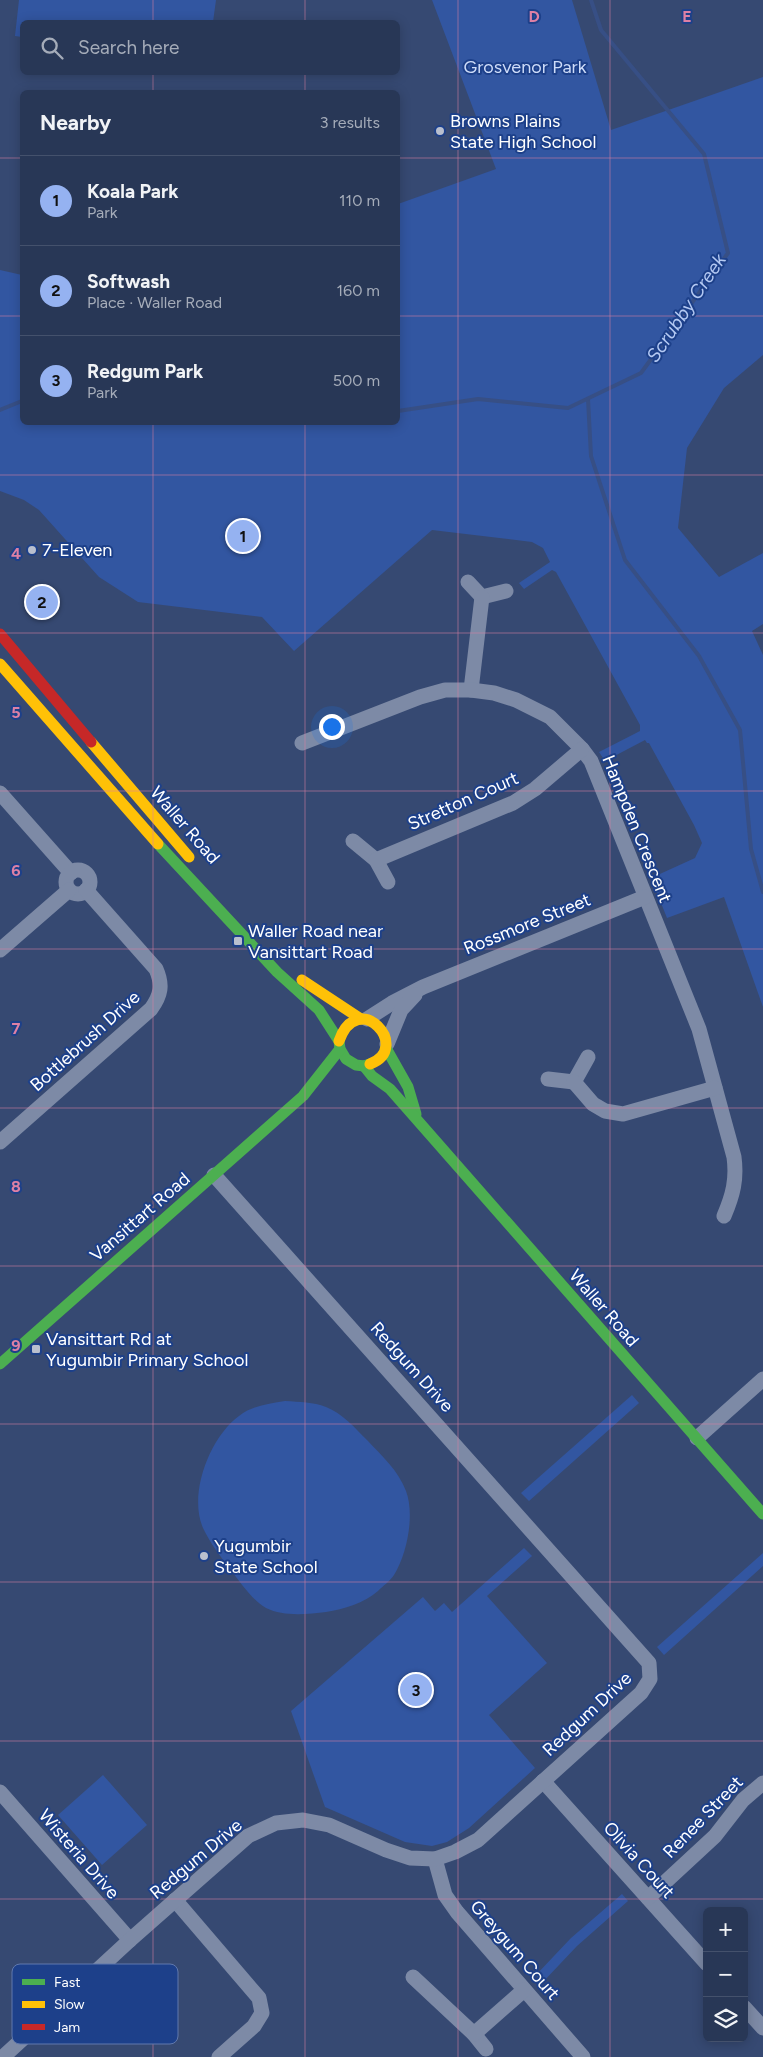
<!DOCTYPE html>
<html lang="en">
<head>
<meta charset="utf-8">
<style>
	:root { --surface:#283756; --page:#344260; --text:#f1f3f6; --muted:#a5acb9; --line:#44516c; --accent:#95b2f1 }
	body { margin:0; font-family:Figtree,sans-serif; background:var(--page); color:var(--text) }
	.controls { position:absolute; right:15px; bottom:15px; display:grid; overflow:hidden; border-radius:8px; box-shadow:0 2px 12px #0003 }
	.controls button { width:45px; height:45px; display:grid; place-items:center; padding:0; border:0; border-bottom:1px solid var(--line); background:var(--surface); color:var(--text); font:25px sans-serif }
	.you { position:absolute; left:331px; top:726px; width:18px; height:18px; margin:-12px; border:4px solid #fff; border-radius:50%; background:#1a73e8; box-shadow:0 0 0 8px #1a73e833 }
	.badge { display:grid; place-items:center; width:32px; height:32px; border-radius:50%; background:var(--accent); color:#111; font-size:16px; font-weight:700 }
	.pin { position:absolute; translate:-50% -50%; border:2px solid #fff; box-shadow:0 1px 5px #0006 }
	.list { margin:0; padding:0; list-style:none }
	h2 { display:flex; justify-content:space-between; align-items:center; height:65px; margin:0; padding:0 20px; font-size:21px }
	h2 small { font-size:16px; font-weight:400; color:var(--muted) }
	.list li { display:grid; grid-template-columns:32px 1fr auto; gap:15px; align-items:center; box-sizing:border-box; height:90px; padding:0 20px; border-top:1px solid var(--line) }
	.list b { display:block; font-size:19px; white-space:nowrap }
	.list p { margin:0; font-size:16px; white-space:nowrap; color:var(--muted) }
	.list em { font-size:16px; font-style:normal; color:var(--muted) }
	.icon { flex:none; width:28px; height:28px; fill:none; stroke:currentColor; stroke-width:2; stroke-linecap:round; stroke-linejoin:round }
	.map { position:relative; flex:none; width:763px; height:2057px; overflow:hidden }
	.search { position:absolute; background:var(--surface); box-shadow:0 2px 12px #0003; left:20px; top:20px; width:380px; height:55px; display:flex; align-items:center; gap:12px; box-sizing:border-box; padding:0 18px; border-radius:8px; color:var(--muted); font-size:19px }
	.panel { position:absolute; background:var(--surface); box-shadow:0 2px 12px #0003; left:20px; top:90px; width:380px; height:335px; border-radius:8px }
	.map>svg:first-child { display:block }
	.green { fill:#3256a1 }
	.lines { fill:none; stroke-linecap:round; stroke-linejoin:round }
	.stream { stroke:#374f85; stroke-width:4 }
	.street { stroke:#7d8aa6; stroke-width:15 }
	.fast { stroke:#4caf50; stroke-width:11 }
	.slow { stroke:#ffc107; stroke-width:11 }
	.jam { stroke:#c62828; stroke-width:11 }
	.grid { fill:none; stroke:#dd80a5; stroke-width:1; stroke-opacity:0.55 }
	.poi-dot { fill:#b9bfce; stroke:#1d408a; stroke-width:2 }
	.labels { text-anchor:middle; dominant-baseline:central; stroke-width:4; stroke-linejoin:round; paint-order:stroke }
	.park-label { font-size:18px; fill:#cedcf9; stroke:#1d408a }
	.poi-label { font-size:18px; fill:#fff; stroke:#1d408a; text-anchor:start }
	.street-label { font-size:18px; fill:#fff; stroke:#1d408a }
	.water-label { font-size:19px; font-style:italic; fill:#b4c9f3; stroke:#1d408a }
	.key { fill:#1d408a; stroke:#6179ad; stroke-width:1 }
	.key-label { font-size:14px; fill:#fff }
	.grid-label { font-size:16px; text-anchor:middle; font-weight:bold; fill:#dd80a5; stroke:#1d408a; stroke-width:4; stroke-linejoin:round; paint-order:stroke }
</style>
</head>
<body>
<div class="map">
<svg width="763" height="2057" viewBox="0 0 763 2057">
	<rect width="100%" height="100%" fill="#364972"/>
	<g class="green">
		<polygon points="19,0 216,0 213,22 22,22 22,37 15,36"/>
		<polygon points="432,0 572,0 611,130 763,77 763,355 724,388 687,448 678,528 719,577 763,553 763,624 752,631 763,655 763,1007 724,897 667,918 651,878 695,858 702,843 694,825 649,743 647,743 645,740 605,761 599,752 640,731 640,725 556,572 552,570 524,589 519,583 550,562 543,548 532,542 432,530 294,651 262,617 138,602 99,577 39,510 24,500 0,491 0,270 22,275 22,422 398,422 398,204 496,169"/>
		<polygon points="632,1395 639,1403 529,1501 521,1493"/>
		<path d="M 285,1401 C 300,1402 313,1402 326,1407 C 342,1413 355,1428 367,1440 C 382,1456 398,1470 406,1491 C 415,1515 407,1554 394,1575 C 390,1581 383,1586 378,1591 C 364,1603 344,1609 326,1612 C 308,1614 284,1617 266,1608 C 252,1600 240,1582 230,1569 C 221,1557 210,1543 203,1528 C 188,1494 210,1437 239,1416 C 253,1405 269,1404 285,1401 Z"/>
		<polygon points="524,1548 532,1556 487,1596 547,1663 489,1715 535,1768 469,1828 447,1842 432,1846 405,1842 325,1807 291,1711 423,1597 435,1611 444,1603 452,1612"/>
		<polygon points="763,1553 763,1566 664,1655 657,1647"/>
		<polygon points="103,1775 147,1825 102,1865 58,1815"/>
		<polygon points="622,1894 628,1901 577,1946 542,1983 536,1975 571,1938"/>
	</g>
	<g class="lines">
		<g class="stream">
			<polyline points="588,399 591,456 625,560 699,656 740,730 751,849 763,892"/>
			<polyline points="0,410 22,401"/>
			<polyline points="398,411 478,399 568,408 641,373 728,253 704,154 601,30 591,0"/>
		</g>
		<g class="street">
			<polyline points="468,582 482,597 506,591"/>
			<polyline points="471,690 482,597"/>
			<path d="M 302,743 L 420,697 L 445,690 L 471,690 L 494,693 L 516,700 L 550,717 L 582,749 L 591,761 L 699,1029 L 734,1157 C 737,1179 733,1195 724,1216"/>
			<polyline points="0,793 71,873"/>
			<polyline points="353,841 376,860 388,882"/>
			<polyline points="376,860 513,803 535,789 582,749"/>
			<circle cx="78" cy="882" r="12"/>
			<polyline points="0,950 69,890"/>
			<polyline points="367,1019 392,1003 423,987 645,897"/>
			<polyline points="387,1044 401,1010 415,995"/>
			<polyline points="548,1079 574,1082 588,1057"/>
			<polyline points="574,1082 593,1104 605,1111 623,1114 715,1088"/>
			<path d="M 0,1142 L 151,1009 C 161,995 163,985 156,969 L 86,890"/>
			<polyline points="697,1438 763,1379"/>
			<polyline points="543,1781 707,1964"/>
			<polyline points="0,1792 130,1940"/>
			<polyline points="435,1859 445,1895 457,1912 583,2057"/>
			<polyline points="648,1898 715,1836 743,1800 763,1783"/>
			<polyline points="175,1900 259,1998 262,2013 254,2026 219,2057"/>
			<polyline points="413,1977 474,2034 486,2049"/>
			<polyline points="744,2007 763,2028"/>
			<polyline points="474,2034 524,1990"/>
			<polyline points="3,2057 130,1940 248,1836 276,1823 303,1820 329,1825 386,1850 410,1858 435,1859 455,1852 478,1840 641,1693 650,1679 649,1663 214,1175"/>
		</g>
		<g class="fast">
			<polyline points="158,844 277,972 319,1010 339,1041 340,1049 346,1059 356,1065 364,1066 370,1064"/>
			<polyline points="386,1048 408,1087 416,1114"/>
			<polyline points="364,1066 372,1076 390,1089 763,1514"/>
			<polyline points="0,1364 303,1096 340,1049"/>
		</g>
		<g class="slow">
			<polyline points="0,664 158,844"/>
			<polyline points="91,742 189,857"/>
			<polyline points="302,980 361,1019"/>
			<path d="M 339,1041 C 358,987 413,1048 370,1064"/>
		</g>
		<polyline class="jam" points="0,634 91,742"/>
	</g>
	<path class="grid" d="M 153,0 L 153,22M 305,0 L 305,22M 458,0 L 458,2057M 610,0 L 610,2057M 153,72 L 153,92M 305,72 L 305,92M 0,158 L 22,158M 398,158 L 763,158M 0,316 L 22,316M 398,316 L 763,316M 153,422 L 153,2057M 305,422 L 305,2057M 0,475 L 763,475M 0,633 L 763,633M 0,791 L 763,791M 0,949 L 763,949M 0,1108 L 763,1108M 0,1266 L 763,1266M 0,1424 L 763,1424M 0,1582 L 763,1582M 0,1741 L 763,1741M 0,1899 L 763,1899"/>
	<g class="poi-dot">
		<circle cx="440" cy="131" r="5"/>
		<circle cx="32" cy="550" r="5"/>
		<rect x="233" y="936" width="10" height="10" rx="2.5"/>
		<rect x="31" y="1344" width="10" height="10" rx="2.5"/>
		<circle cx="204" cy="1556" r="5"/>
	</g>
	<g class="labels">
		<g class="park-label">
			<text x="525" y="67">Grosvenor Park</text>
		</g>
		<g class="poi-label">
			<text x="450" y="121">Browns Plains<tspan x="450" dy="21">State High School</tspan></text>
			<text x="42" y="550">7-Eleven</text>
			<text x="248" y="931">Waller Road near<tspan x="248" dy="21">Vansittart Road</tspan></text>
			<text x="46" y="1339">Vansittart Rd at<tspan x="46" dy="21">Yugumbir Primary School</tspan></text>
			<text x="214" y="1546">Yugumbir<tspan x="214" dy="21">State School</tspan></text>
		</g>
		<g class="street-label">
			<text transform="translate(463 801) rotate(-24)">Stretton Court</text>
			<text transform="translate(185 825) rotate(49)">Waller Road</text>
			<text transform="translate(637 829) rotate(68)">Hampden Crescent</text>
			<text transform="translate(527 924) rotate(-22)">Rossmore Street</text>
			<text transform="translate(85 1041) rotate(-42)">Bottlebrush Drive</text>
			<text transform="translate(140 1217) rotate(-41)">Vansittart Road</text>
			<text transform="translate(604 1308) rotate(49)">Waller Road</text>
			<text transform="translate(412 1367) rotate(48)">Redgum Drive</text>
			<text transform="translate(587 1714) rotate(-43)">Redgum Drive</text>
			<text transform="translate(703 1817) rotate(-46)">Renee Street</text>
			<text transform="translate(79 1854) rotate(49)">Wisteria Drive</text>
			<text transform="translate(196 1859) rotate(-40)">Redgum Drive</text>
			<text transform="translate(639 1860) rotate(48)">Olivia Court</text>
			<text transform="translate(515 1950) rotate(49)">Greygum Court</text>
		</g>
		<g class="water-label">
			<text transform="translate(686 308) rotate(-56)">Scrubby Creek</text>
		</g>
	</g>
	<rect x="12" y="1964" width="166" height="80" rx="8" class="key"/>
	<rect x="22" y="1979" width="23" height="6" fill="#4caf50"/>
	<rect x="22" y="2001" width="23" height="7" fill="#ffc107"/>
	<rect x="22" y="2024" width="23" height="6" fill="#c62828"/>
	<g class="key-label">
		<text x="54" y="1987">Fast</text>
		<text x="54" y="2009">Slow</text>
		<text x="54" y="2032">Jam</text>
	</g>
	<g class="grid-label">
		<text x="534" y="22">D</text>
		<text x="687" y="22">E</text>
		<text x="16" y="559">4</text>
		<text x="16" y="718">5</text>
		<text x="16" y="876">6</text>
		<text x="16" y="1034">7</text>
		<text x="16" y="1192">8</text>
		<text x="16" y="1351">9</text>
	</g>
</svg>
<div class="controls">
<button>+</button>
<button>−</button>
<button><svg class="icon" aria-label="layers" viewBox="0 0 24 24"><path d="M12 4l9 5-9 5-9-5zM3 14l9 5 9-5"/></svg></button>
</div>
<div class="you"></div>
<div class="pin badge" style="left:243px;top:536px">1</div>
<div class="pin badge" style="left:42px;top:602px">2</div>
<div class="pin badge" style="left:416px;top:1690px">3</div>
<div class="search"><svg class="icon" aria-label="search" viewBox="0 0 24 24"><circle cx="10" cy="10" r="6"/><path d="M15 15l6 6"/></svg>Search here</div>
<section class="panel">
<h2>Nearby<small>3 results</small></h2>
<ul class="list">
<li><span class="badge">1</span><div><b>Koala Park</b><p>Park</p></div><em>110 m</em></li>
<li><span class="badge">2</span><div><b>Softwash</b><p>Place · Waller Road</p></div><em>160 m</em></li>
<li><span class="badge">3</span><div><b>Redgum Park</b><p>Park</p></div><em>500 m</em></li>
</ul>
</section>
</div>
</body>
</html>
